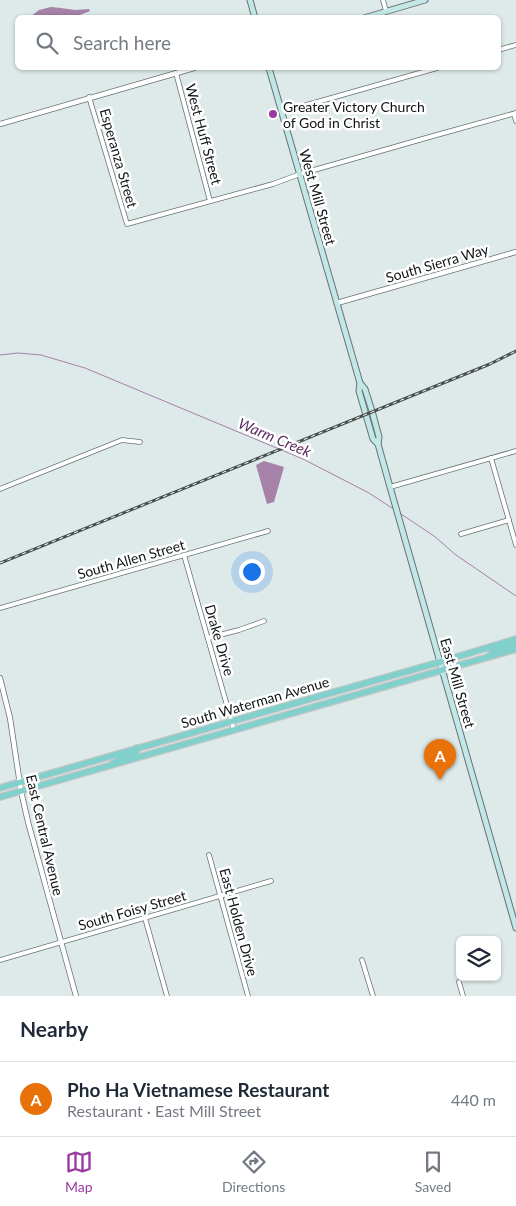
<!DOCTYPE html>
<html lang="en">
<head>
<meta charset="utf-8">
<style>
	:root { --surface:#fff; --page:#f6f6f7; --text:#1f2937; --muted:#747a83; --line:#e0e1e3; --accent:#9939a1 }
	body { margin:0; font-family:Lato,sans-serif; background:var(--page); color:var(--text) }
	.controls { position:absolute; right:15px; bottom:15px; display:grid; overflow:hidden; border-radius:8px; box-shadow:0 1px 4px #0004 }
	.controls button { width:45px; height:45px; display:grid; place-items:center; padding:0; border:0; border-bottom:1px solid var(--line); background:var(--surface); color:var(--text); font:25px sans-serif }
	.you { position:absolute; left:251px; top:571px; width:18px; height:18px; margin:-12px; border:4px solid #fff; border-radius:50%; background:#1a73e8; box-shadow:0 0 0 8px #1a73e833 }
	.badge { display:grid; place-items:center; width:32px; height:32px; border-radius:50%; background:var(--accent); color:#fff; font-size:16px; font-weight:700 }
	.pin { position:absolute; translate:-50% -41px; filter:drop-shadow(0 1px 2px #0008) }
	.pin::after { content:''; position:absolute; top:26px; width:18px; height:15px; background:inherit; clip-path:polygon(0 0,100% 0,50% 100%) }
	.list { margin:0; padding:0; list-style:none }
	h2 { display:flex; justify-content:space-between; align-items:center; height:65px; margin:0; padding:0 20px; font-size:21px }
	h2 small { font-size:16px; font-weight:400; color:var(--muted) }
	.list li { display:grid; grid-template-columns:32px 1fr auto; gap:15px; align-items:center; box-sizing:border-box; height:75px; padding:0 20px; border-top:1px solid var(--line) }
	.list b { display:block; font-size:19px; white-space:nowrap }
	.list p { margin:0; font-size:16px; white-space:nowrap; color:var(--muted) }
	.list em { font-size:16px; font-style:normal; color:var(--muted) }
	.icon { flex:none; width:28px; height:28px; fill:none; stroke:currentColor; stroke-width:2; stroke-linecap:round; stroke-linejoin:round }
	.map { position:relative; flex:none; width:516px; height:996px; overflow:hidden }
	.search { position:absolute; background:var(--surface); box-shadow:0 1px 4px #0004; left:15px; right:15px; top:15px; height:55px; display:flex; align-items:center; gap:12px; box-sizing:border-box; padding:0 18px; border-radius:8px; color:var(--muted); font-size:19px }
	.sheet { height:140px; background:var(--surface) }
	nav { display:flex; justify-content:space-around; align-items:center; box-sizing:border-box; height:70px; border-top:1px solid var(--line); background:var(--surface); font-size:14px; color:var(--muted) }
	nav a { display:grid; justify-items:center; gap:2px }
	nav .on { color:var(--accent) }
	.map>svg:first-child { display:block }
	.water { fill:#a681a8 }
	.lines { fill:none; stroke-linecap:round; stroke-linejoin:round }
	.stream { stroke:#a681a8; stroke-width:1 }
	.minor-casing { stroke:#687372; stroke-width:5.5 }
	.tertiary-casing { stroke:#687372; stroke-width:6 }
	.secondary-casing { stroke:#687372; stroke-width:7 }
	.primary-casing { stroke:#c5c6c6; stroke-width:8 }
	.minor { stroke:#fff; stroke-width:4 }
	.tertiary { stroke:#fff; stroke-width:4.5 }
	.secondary { stroke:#c1e7e6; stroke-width:5 }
	.primary { stroke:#82d0cc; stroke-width:5.5 }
	.rail-casing { stroke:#494f4f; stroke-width:3 }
	.rail { stroke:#fff; stroke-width:1; stroke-dasharray:4; stroke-linecap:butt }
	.poi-dot { fill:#9939a1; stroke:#fff; stroke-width:2 }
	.labels { text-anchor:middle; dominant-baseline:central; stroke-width:5; stroke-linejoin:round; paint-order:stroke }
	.poi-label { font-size:14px; fill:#0f1313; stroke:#fff; text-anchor:start }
	.street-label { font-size:14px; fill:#0f1313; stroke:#fff }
	.water-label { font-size:15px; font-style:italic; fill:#5b2d60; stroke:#fff }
</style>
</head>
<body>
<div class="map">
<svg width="516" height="996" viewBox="0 0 516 996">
	<rect width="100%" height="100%" fill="#ddeae9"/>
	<g class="water">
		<polygon points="51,7 61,8 75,10 89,9 90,11 80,15 78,17 30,17 39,10"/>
		<polygon points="264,461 284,467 274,502 267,504 256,465"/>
	</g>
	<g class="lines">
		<g class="stream">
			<polyline points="0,355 18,353 41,355 85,368 303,459 369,493 395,510"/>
			<polyline points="401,514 434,536 456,555 516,596"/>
		</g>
		<defs>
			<g id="minor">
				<polyline points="383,0 386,11"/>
				<polyline points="498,50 516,45"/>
				<polyline points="176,73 210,201"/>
				<polyline points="89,97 127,224 273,184 300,174 433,136 516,113"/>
				<polyline points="282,112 437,68"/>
				<polyline points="514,114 516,121"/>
				<polyline points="491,458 516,545"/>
				<polyline points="390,487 516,451"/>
				<polyline points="0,489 122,440 140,442"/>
				<polyline points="461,534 509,520"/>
				<polyline points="184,555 234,730"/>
				<polyline points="0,608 268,531"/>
				<polyline points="208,638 239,630 264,621"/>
				<polyline points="209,855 248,996"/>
				<polyline points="145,918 167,996"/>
				<polyline points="0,960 271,881"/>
				<polyline points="362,960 373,996"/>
				<polyline points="459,982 463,996"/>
			</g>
			<g id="tertiary">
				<polyline points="0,124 194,68"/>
				<polyline points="337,303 516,252"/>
				<polyline points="0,678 10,718 21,791 28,822 76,996"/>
			</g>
			<g id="secondary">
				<polyline points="250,0 255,18"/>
				<polyline points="364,18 425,0"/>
				<polyline points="269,68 360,383 359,391 373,439 378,444 390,487 516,928"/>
				<polyline points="360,383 365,389 372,411 379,437 378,444"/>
			</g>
			<g id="primary">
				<polyline points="488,657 494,650 516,644"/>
				<polyline points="113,763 123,757 136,753 137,748"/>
				<polyline points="0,788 257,714 440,662 516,639"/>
				<polyline points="0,797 516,649"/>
			</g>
		</defs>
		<use href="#minor" class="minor-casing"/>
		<use href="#tertiary" class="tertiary-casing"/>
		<use href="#secondary" class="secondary-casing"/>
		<use href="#primary" class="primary-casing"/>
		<use href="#minor" class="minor"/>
		<use href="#tertiary" class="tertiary"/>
		<use href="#secondary" class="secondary"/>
		<use href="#primary" class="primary"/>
		<defs>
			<polyline id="rail" points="0,563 490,364 516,351"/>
		</defs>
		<use href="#rail" class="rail-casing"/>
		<use href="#rail" class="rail"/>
	</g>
	<circle class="poi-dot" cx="273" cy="114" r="5"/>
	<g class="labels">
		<g class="poi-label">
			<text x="283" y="106">Greater Victory Church<tspan x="283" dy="16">of God in Christ</tspan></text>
		</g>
		<g class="street-label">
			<text transform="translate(204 134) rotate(75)">West Huff Street</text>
			<text transform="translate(119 158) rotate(74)">Esperanza Street</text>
			<text transform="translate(318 197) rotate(74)">West Mill Street</text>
			<text transform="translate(437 263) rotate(-16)">South Sierra Way</text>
			<text transform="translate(131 559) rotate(-16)">South Allen Street</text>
			<text transform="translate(220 640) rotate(74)">Drake Drive</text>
			<text transform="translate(458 683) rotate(74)">East Mill Street</text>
			<text transform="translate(255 702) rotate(-16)">South Waterman Avenue</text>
			<text transform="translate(45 835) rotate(77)">East Central Avenue</text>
			<text transform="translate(132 910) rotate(-16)">South Foisy Street</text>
			<text transform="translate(239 922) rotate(75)">East Holden Drive</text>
		</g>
		<g class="water-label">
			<text transform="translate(275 437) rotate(23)">Warm Creek</text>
		</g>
	</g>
</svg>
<div class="controls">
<button><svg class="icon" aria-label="layers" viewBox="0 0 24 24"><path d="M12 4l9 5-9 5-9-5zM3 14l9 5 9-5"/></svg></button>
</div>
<div class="you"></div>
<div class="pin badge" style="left:440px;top:780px;background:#e8710a">A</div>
<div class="search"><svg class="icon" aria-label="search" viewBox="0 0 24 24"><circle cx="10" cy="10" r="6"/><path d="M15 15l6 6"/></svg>Search here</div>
</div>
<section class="sheet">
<h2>Nearby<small></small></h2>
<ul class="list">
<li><span class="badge" style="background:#e8710a">A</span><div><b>Pho Ha Vietnamese Restaurant</b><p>Restaurant · East Mill Street</p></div><em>440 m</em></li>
</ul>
</section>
<nav>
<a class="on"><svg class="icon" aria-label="map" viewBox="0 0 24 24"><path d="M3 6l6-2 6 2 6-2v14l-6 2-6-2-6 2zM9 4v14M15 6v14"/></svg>Map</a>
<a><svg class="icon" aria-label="directions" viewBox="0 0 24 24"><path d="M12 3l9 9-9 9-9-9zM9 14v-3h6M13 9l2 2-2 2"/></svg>Directions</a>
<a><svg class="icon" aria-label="saved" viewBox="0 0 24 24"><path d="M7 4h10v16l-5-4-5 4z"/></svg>Saved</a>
</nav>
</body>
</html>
